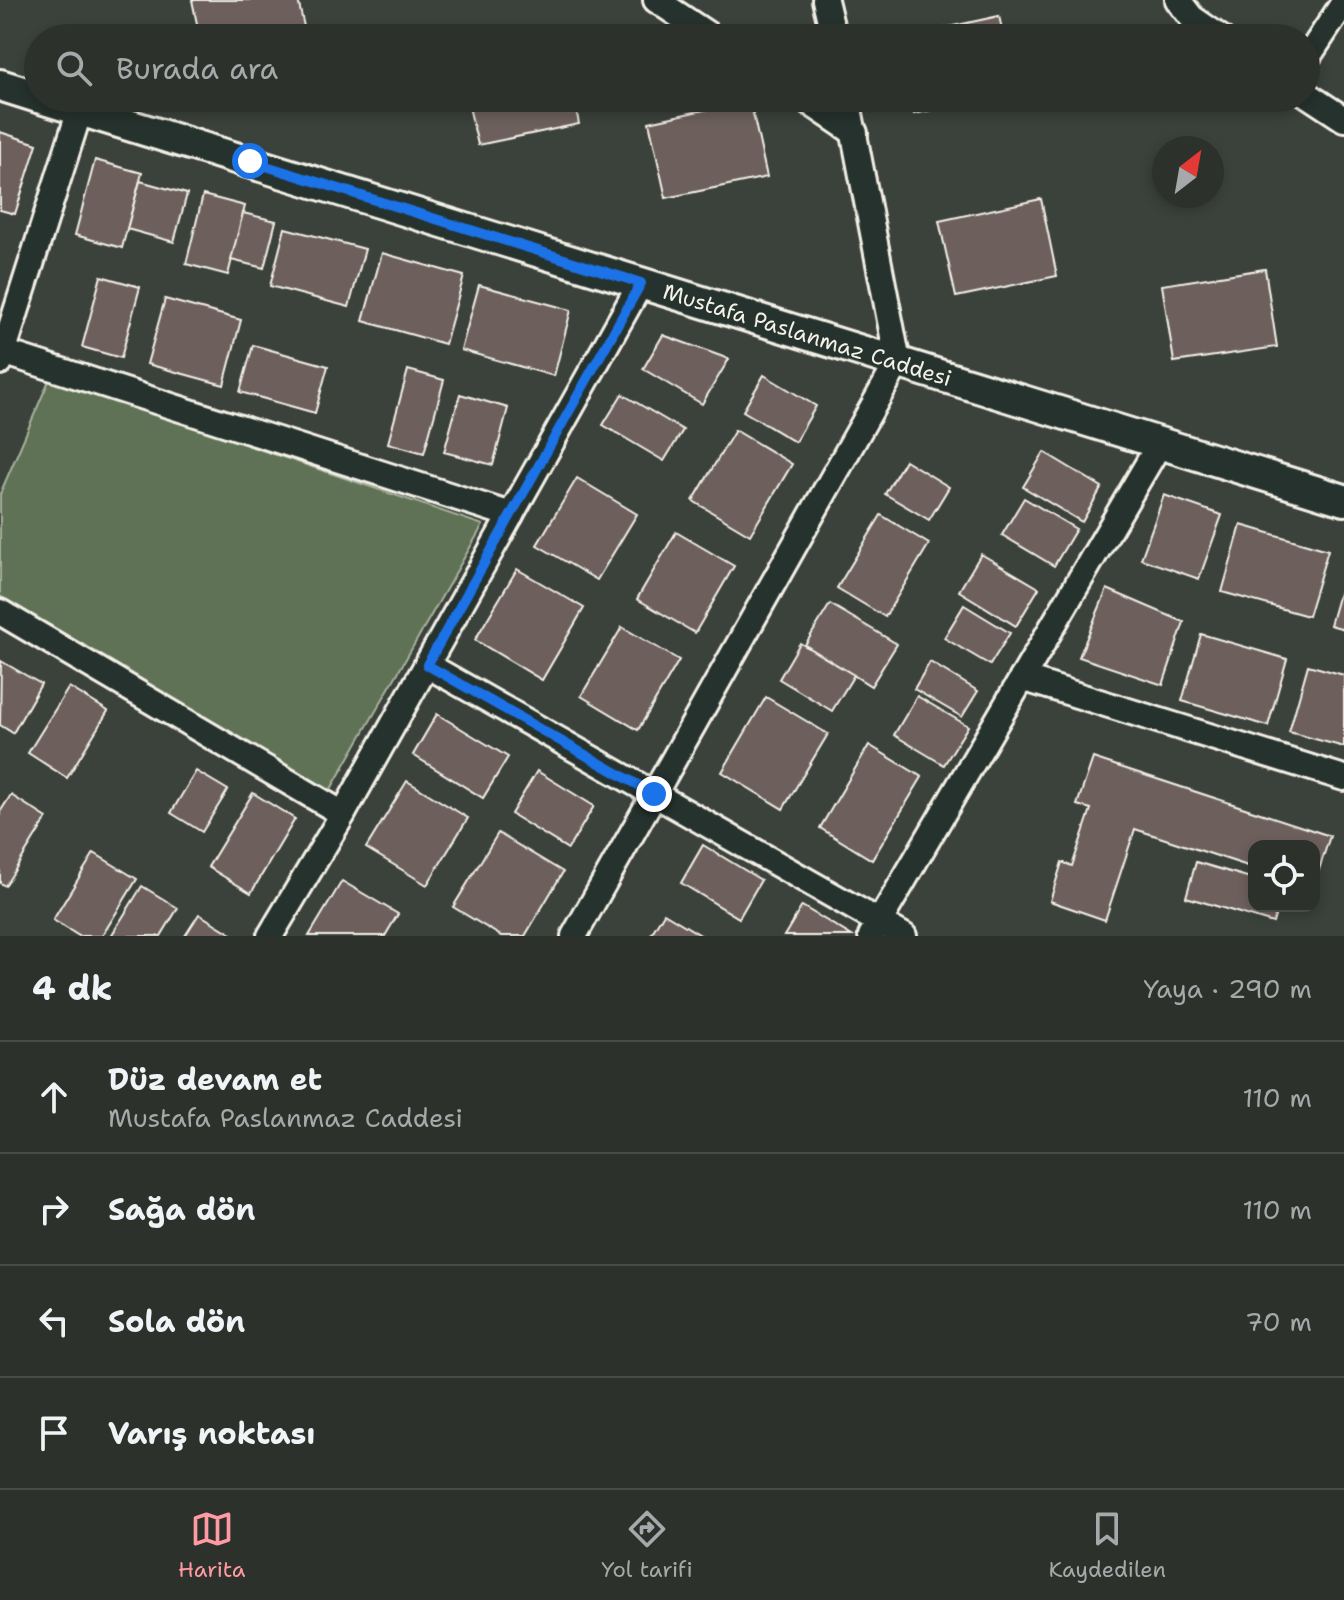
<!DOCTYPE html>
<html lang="tr">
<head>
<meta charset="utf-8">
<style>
	:root { --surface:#2c312c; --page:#383d38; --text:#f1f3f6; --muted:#a6a9a9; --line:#484c48; --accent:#ff9aa2 }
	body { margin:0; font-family:"Shantell Sans",sans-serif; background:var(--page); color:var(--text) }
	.controls { position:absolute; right:24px; bottom:24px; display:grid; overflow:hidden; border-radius:16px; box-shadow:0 4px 12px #0003 }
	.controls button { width:72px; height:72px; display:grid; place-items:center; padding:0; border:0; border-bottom:2px solid var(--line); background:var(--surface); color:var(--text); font:40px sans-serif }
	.compass { position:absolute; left:1152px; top:136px; width:72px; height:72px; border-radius:50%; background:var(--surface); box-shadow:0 4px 12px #0003; rotate:31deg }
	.stop { position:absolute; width:24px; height:24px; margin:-18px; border:6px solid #1a73e8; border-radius:50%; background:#fff }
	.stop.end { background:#1a73e8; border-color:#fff; box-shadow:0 2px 8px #0008 }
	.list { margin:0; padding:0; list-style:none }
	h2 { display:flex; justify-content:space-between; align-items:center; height:104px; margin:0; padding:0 32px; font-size:34px }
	h2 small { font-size:26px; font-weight:400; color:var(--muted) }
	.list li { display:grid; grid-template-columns:52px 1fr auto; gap:24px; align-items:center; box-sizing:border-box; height:112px; padding:0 32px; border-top:2px solid var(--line) }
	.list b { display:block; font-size:30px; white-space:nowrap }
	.list p { margin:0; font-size:26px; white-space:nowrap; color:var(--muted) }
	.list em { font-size:26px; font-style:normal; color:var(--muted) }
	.icon { flex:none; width:44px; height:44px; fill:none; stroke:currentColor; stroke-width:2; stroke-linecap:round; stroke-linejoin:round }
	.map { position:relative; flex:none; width:1344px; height:936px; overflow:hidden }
	.search { position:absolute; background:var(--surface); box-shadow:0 4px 12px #0003; left:24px; right:24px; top:24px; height:88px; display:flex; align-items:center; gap:20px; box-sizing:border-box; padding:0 28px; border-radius:44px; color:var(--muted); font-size:30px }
	.sheet { height:552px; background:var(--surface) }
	nav { display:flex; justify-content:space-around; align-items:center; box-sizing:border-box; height:112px; border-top:2px solid var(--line); background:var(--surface); font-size:22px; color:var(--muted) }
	nav a { display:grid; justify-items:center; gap:4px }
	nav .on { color:var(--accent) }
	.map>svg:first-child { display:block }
	.green { fill:#5e7255; stroke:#a9b29e; stroke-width:2 }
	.building { fill:#6d615c; stroke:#f4f1e8; stroke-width:2 }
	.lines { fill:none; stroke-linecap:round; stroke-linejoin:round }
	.minor-casing { stroke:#f4f1e8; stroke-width:30 }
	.tertiary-casing { stroke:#f4f1e8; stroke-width:36 }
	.minor { stroke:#26332d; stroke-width:24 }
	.tertiary { stroke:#26332d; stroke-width:30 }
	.route { stroke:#1a73e8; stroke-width:10 }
	.labels { text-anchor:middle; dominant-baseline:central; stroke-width:7; stroke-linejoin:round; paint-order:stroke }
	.street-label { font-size:22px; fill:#f4f1e8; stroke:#26332d }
</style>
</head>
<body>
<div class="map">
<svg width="1344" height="936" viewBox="0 0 1344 936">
	<rect width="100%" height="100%" fill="#3b413b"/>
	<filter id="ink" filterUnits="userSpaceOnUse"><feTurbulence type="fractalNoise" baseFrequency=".0125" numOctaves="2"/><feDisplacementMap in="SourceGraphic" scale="16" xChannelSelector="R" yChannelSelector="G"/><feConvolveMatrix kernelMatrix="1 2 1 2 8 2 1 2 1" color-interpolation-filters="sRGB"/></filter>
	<g filter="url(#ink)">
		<polygon class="green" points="50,378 483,525 328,794 0,596 0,494"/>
		<g class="building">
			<polygon points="192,0 298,0 305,31 271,38 200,38"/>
			<polygon points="999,16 1004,38 898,38"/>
			<polygon points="467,98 574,98 579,124 478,145"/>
			<polygon points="911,98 988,98 914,114"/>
			<polygon points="750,100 767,177 666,198 649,122"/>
			<polygon points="0,132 37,144 15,214 0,210"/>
			<polygon points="95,160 142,173 122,248 75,235"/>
			<polygon points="140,181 187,194 174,242 127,229"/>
			<polygon points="203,195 245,206 228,275 186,264"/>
			<polygon points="1041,199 1057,276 956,297 939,221"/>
			<polygon points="243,213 276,221 264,268 231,260"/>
			<polygon points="285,228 365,249 349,307 270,286"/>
			<polygon points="382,253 464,276 445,344 363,321"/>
			<polygon points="1265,269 1277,347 1174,362 1162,285"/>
			<polygon points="101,276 140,287 121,358 82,347"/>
			<polygon points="479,285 571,310 554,376 461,350"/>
			<polygon points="165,299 241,320 224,385 147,364"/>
			<polygon points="663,335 729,359 702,404 643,369"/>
			<polygon points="253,345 328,366 315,413 240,392"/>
			<polygon points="408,370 444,380 424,453 388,443"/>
			<polygon points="764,375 816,406 795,442 743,411"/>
			<polygon points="460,394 508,408 493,465 444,452"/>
			<polygon points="622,394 683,430 664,461 603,425"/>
			<polygon points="735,430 792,464 750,535 693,501"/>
			<polygon points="1044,452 1102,487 1082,522 1023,487"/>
			<polygon points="905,460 949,487 929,520 885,494"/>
			<polygon points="577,478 637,514 597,580 537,545"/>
			<polygon points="1164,495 1222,515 1199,579 1141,559"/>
			<polygon points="1024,498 1076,529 1054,566 1002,535"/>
			<polygon points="881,515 929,544 885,617 837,588"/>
			<polygon points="1241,525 1328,550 1308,616 1222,592"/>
			<polygon points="676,532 734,566 695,633 637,599"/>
			<polygon points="981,554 1039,588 1016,626 959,591"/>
			<polygon points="517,569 584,608 542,680 475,640"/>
			<polygon points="1344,576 1344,629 1330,625"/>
			<polygon points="1107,589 1184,622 1163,685 1079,657"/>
			<polygon points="830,604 897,644 871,686 805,645"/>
			<polygon points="964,605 1010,633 990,665 944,638"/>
			<polygon points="622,627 679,660 638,730 581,696"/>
			<polygon points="1201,634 1287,659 1268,726 1182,701"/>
			<polygon points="800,643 854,675 832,711 779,679"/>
			<polygon points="1,661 41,684 13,733 0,725"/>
			<polygon points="930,662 978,691 962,717 914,689"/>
			<polygon points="1308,665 1344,675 1344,747 1289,732"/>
			<polygon points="69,687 108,711 67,778 28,753"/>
			<polygon points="917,696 968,726 944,765 894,735"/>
			<polygon points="766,697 828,734 783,809 722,772"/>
			<polygon points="437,714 508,757 483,798 413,755"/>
			<polygon points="869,745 922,777 872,860 820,828"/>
			<polygon points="1093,758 1330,836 1314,885 1314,846 1254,846 1254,868 1135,829 1105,920 1050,901 1062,862 1072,866 1091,809 1077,805"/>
			<polygon points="196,771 228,790 202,832 171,813"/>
			<polygon points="537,771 594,806 568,849 511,814"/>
			<polygon points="407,781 468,818 427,885 366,848"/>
			<polygon points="253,793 295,819 251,893 208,867"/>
			<polygon points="11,795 47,818 5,886 0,883 0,812"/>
			<polygon points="498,833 563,872 525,936 501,936 453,907"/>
			<polygon points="703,845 761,880 739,918 681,883"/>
			<polygon points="94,853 137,879 102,936 79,936 53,920"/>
			<polygon points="1196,862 1254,879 1254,906 1278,906 1273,923 1186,897"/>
			<polygon points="342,881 398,914 385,936 309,936"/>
			<polygon points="142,886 178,908 161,936 111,936"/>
			<polygon points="802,906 852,936 784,936"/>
			<polygon points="664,913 702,936 650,936"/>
			<polygon points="199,914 235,936 185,936"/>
		</g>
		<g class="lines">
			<defs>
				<g id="minor">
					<polyline points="656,0 713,38"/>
					<polyline points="825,0 834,38"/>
					<polyline points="1178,0 1192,18 1221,38"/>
					<polyline points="1306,60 1344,2"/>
					<polyline points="1306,94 1344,119"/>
					<polyline points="803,98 855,133"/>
					<polyline points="0,351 511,515"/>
					<polyline points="0,362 80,110"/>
					<polyline points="0,612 343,814"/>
					<polyline points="427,665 904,936"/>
					<polyline points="1022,678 1344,778"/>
					<polyline points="270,936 343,814 641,283"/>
					<polyline points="574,936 898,362 847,98"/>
					<polyline points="871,936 1160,443"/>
				</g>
				<g id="tertiary">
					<polyline points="0,85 38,97"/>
					<path id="s1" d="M 41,98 L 1344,500"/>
				</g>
			</defs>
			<use href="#minor" class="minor-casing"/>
			<use href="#tertiary" class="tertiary-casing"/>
			<use href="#minor" class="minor"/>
			<use href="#tertiary" class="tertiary"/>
		</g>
	</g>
	<g class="lines" filter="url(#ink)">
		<polyline class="route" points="250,161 641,283 427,665 654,794"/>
	</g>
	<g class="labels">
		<g class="street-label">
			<text stroke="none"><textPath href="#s1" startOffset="802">Mustafa Paslanmaz Caddesi</textPath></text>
		</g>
	</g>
</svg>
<div class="controls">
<button><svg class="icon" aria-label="locate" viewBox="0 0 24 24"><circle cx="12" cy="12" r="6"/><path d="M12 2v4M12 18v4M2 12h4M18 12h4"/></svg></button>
</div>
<svg class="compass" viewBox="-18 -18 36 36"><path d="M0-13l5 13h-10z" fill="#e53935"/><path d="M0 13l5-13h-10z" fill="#a6a9a9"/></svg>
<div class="stop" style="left:250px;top:161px"></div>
<div class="stop end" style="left:654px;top:794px"></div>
<div class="search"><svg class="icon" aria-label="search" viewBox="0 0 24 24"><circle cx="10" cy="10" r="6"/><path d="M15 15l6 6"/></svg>Burada ara</div>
</div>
<section class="sheet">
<h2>4 dk<small>Yaya · 290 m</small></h2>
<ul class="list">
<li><svg class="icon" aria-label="ahead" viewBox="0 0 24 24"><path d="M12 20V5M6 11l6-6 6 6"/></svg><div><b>Düz devam et</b><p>Mustafa Paslanmaz Caddesi</p></div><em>110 m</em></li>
<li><svg class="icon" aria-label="right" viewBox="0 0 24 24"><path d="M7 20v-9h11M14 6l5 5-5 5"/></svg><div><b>Sağa dön</b></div><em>110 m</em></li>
<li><svg class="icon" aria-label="left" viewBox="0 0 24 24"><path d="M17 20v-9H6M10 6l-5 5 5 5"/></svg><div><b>Sola dön</b></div><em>70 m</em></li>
<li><svg class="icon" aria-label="arrive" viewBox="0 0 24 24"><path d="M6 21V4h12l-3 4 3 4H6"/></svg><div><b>Varış noktası</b></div></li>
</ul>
</section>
<nav>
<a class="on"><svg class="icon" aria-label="map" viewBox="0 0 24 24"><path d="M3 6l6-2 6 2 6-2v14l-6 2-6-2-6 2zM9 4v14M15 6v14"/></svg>Harita</a>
<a><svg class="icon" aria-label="directions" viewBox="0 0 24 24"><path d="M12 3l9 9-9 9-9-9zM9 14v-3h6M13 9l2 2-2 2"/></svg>Yol tarifi</a>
<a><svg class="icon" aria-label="saved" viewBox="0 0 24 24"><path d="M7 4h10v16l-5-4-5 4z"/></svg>Kaydedilen</a>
</nav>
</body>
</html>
